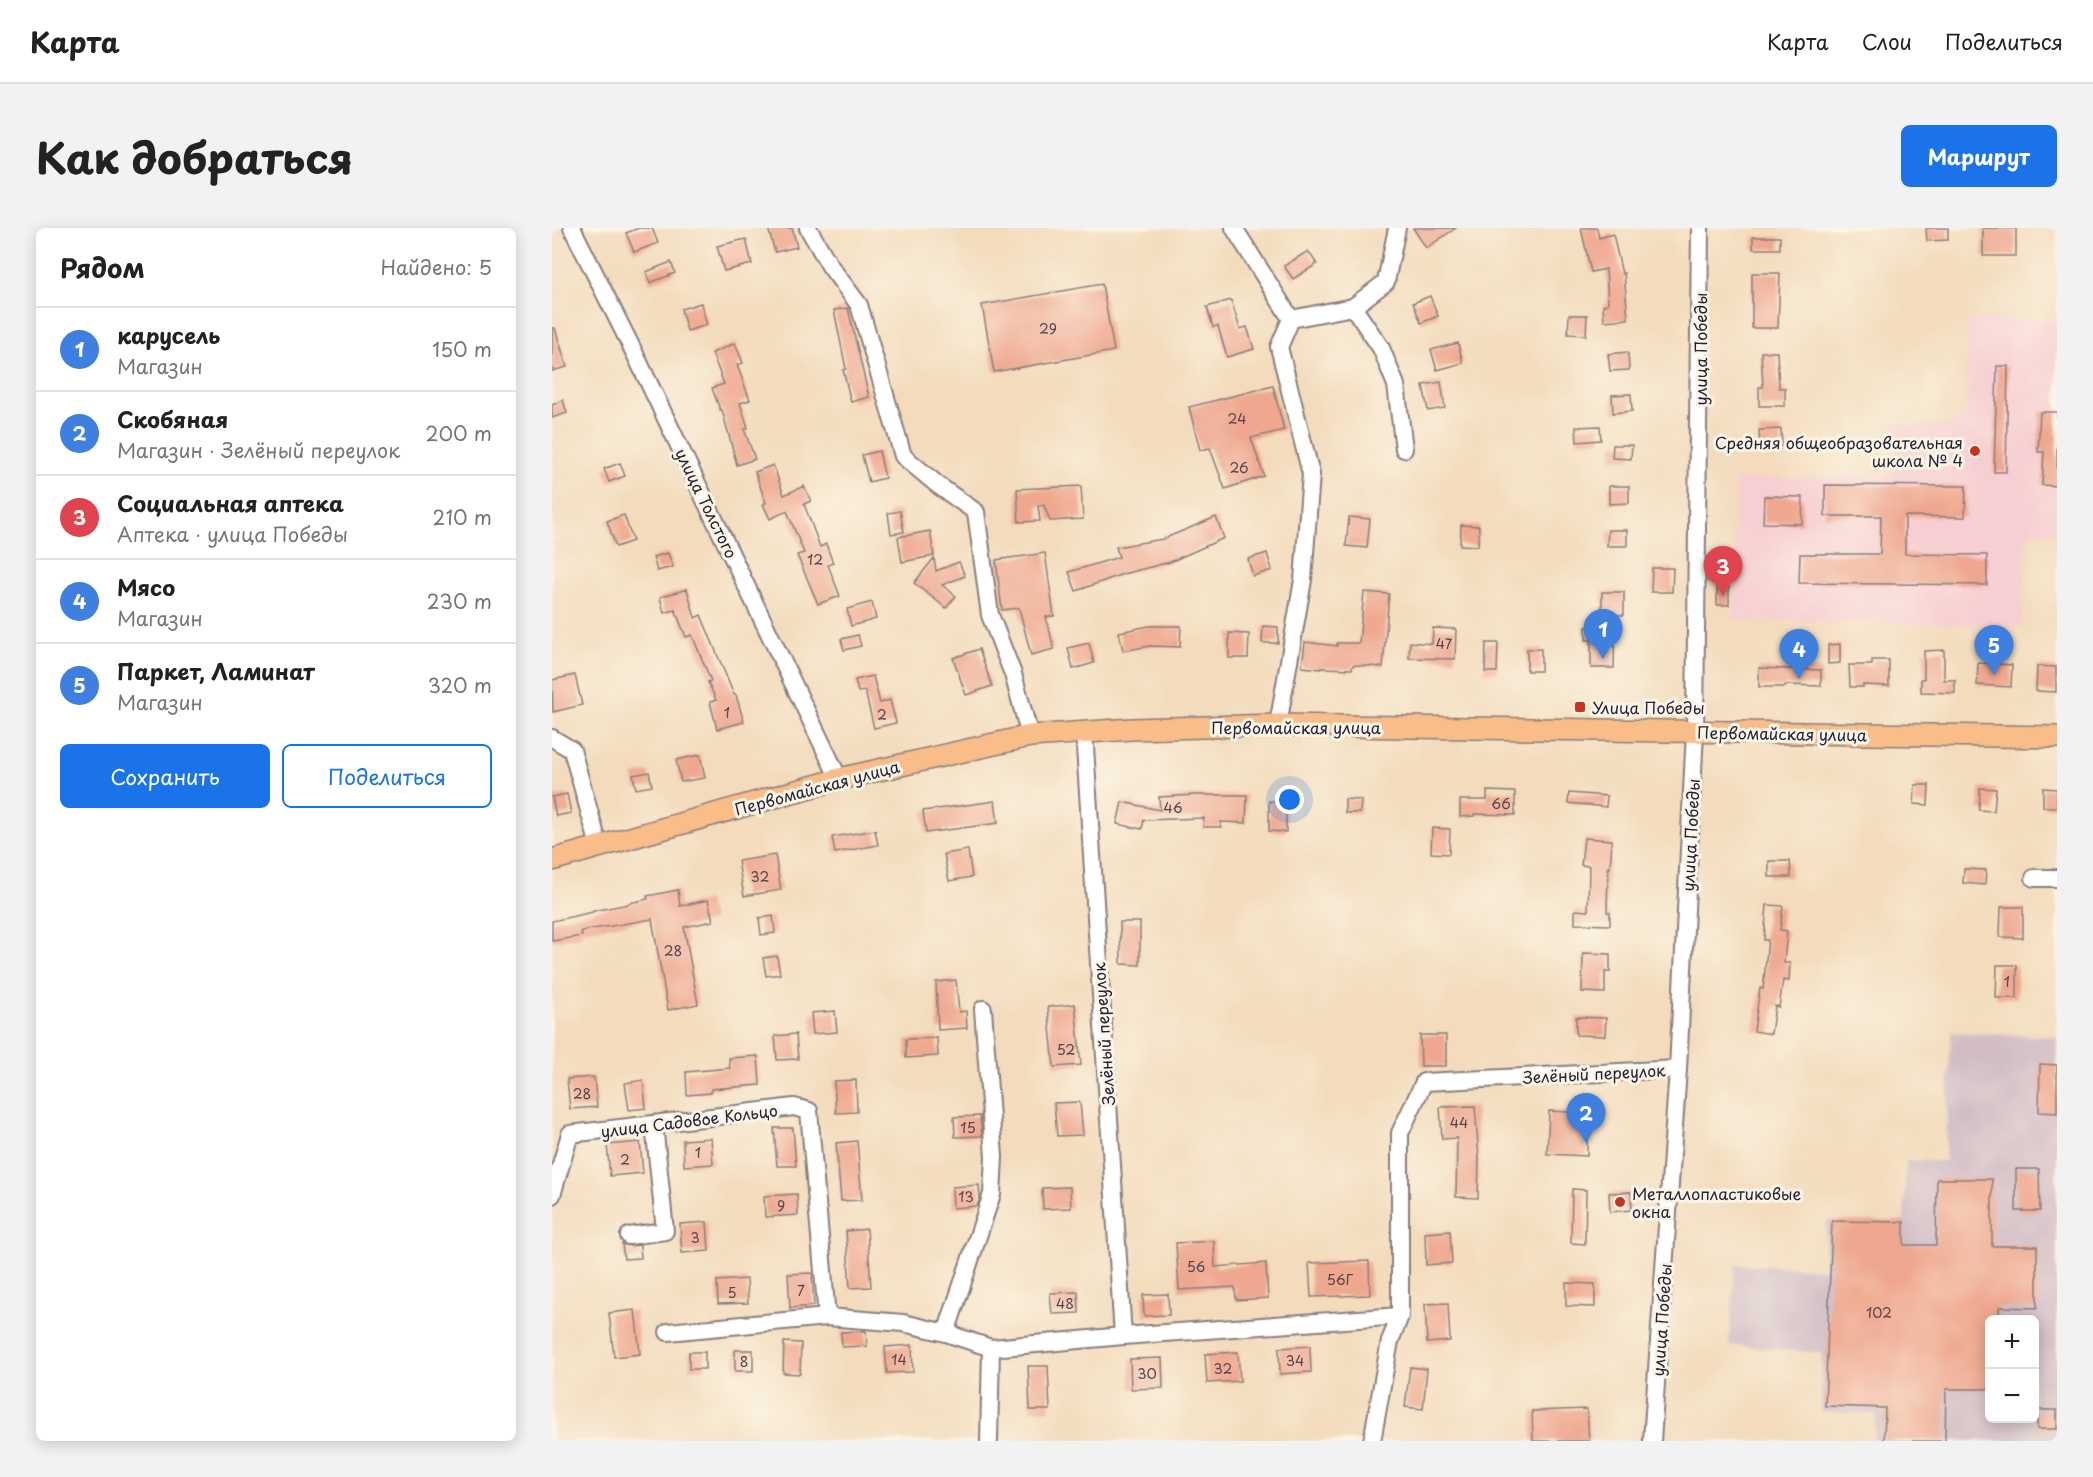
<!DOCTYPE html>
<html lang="ru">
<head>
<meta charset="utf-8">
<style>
	:root { --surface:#fff; --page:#f2f2f2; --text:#222; --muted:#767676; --line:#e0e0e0; --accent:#1a73e8 }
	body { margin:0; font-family:"Playpen Sans",sans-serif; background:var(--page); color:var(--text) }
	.controls { position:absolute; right:18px; bottom:18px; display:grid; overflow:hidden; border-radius:9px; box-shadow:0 3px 15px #0003 }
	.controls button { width:54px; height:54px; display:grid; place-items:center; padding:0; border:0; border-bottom:2px solid var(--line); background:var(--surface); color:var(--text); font:30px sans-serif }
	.you { position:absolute; left:738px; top:572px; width:21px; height:21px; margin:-15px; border:4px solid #fff; border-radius:50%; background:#1a73e8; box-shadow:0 0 0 9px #1a73e833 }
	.badge { display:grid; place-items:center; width:39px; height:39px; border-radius:50%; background:var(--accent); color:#fff; font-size:20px; font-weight:700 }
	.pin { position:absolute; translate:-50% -50px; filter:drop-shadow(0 2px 3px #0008) }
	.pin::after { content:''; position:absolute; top:32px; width:21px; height:18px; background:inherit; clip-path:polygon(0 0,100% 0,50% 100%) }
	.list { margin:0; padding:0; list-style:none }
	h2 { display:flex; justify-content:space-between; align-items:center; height:78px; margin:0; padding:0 24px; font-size:26px }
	h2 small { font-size:20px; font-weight:400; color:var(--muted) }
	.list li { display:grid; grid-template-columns:39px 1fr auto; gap:18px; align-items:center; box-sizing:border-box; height:84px; padding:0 24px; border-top:2px solid var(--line) }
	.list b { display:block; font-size:22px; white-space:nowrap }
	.list p { margin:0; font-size:20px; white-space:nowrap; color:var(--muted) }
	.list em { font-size:20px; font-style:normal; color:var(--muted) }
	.actions { display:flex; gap:12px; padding:18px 24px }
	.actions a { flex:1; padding:14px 0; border:2px solid var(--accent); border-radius:9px; text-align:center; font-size:21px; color:var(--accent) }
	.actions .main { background:var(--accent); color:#fff }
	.map { position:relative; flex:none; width:1505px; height:1213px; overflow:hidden; border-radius:9px }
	header { display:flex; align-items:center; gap:36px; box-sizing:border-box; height:84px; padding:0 30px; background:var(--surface); border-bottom:2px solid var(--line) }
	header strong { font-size:28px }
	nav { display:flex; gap:33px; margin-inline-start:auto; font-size:21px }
	.intro { display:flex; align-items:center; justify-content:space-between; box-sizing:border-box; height:144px; padding:0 36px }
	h1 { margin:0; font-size:42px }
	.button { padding:15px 27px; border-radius:9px; background:var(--accent); color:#fff; font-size:21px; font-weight:700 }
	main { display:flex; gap:36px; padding:0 36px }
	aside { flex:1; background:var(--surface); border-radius:9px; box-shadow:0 3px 15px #0003 }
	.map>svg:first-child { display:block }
	.built { fill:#f7cfd2 }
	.industrial { fill:#d2bdc6; fill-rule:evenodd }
	.building { fill:#efa88f }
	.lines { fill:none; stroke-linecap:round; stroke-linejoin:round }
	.minor-casing { stroke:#8a7e7c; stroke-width:20 }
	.major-casing { stroke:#8a7e7c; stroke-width:24 }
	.minor { stroke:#fff; stroke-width:16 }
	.major { stroke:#f8bd89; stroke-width:21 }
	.poi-dot { fill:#c8321e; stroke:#fcf5e5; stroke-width:2 }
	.labels { text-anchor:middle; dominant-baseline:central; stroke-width:6; stroke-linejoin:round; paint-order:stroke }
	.number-label { font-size:14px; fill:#554450 }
	.street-label { font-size:16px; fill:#22223b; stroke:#fcf5e5 }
	.poi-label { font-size:16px; fill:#22223b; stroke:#fcf5e5; text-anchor:start }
</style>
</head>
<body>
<header>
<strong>Карта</strong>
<nav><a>Карта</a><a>Слои</a><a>Поделиться</a></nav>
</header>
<div class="intro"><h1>Как добраться</h1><a class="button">Маршрут</a></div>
<main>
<aside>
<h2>Рядом<small>Найдено: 5</small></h2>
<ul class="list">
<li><span class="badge" style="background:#3f7fe0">1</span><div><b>карусель</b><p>Магазин</p></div><em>150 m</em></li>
<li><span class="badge" style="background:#3f7fe0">2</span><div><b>Скобяная</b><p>Магазин · Зелёный переулок</p></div><em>200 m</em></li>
<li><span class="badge" style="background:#e0444e">3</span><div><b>Социальная аптека</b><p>Аптека · улица Победы</p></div><em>210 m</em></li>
<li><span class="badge" style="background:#3f7fe0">4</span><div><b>Мясо</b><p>Магазин</p></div><em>230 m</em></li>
<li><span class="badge" style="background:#3f7fe0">5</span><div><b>Паркет, Ламинат</b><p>Магазин</p></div><em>320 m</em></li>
</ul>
<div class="actions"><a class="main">Сохранить</a><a>Поделиться</a></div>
</aside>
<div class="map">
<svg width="1505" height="1213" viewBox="0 0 1505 1213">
	<rect width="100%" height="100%" fill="#fcf5e5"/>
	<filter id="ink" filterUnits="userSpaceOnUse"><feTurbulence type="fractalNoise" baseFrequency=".0167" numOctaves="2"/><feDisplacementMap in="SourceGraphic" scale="12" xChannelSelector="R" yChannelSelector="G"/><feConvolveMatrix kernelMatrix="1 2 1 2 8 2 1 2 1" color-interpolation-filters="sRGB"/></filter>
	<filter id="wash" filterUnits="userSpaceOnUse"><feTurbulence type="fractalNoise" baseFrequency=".008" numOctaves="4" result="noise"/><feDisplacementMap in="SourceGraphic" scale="24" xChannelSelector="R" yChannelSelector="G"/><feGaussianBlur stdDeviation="1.35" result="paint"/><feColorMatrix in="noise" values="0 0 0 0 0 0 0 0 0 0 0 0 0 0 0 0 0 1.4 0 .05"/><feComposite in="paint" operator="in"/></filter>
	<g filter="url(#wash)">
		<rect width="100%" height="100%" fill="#f3dbbc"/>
		<polygon class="built" points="1415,91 1505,92 1505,306 1475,305 1470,398 1182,392 1183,251 1340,248 1342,196 1397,198 1414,188"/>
		<path class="industrial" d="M 1399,804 L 1505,809 L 1505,1213 L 1322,1213 L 1324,1186 L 1269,1184 L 1270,1125 L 1177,1117 L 1183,1036 L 1273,1041 L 1275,993 L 1352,993 L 1354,933 L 1393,933 ZM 1438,1092 L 1482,1092 L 1482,1190 L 1438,1190 Z"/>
		<g id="blocks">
			<g class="building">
				<polygon points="87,0 100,0 106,15 82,24 74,5"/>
				<polygon points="216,0 240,0 245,19 223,24"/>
				<polygon points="861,0 904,0 874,20"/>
				<polygon points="1029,0 1045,0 1047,10 1061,6 1070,46 1072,45 1076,91 1052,93 1051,77 1056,76 1054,41 1039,44"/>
				<polygon points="1374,0 1396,0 1396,12 1375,13"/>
				<rect x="1431" y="0" width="33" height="28"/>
				<rect x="1201" y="9" width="27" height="12"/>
				<polygon points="194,11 200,36 172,43 165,18"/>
				<polygon points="756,23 765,36 741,51 732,38"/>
				<polygon points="119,34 123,45 98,55 94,44"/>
				<polygon points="1200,45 1228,45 1226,100 1200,100"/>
				<polygon points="550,56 562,123 442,144 430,77"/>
				<polygon points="878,68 886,88 869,95 861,75"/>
				<polygon points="679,72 688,101 695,99 702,121 675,129 666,98 661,99 655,79"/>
				<polygon points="149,75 155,97 135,103 129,81"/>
				<polygon points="296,80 317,169 299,174 291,142 294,141 282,82"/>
				<polygon points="1017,87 1035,87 1034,107 1016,106"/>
				<polygon points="0,100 3,100 15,139 0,143"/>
				<polygon points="183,115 191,135 185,137 198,172 188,175 196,200 192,201 203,231 185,237 170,182 168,182 160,160 172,156 160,125"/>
				<polygon points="906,115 911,135 885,142 879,122"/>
				<polygon points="1076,124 1077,142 1058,143 1056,126"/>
				<polygon points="1209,124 1225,124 1227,160 1233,160 1233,178 1207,178 1207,159 1211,159"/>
				<polygon points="1445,138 1456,138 1454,244 1442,244"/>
				<polygon points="889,154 893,180 876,183 871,157"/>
				<polygon points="721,158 732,202 699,210 712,248 673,261 658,220 648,222 637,179"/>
				<polygon points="1079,166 1080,183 1061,185 1060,167"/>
				<polygon points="11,172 15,185 0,190 0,177"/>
				<polygon points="1488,184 1505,184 1505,258 1490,257 1492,224 1486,224"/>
				<polygon points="1048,198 1049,212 1025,214 1024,199"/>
				<polygon points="1229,201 1230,218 1208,219 1207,202"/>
				<polygon points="1061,217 1080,217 1079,231 1060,230"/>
				<polygon points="327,223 333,250 317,254 310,227"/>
				<polygon points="68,235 73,248 57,254 52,241"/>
				<polygon points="221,237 232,267 252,258 259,273 252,276 268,319 274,316 281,335 276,337 288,368 266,376 245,327 252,325 235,283 218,291 211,276 214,275 203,244"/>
				<polygon points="1273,257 1414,258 1413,289 1353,288 1353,326 1435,327 1435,357 1247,355 1248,326 1328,326 1329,288 1273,288"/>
				<polygon points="529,258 531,291 498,293 492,277 486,278 488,293 467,294 465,261"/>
				<polygon points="1057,258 1077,258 1077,275 1057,276"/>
				<polygon points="1212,268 1251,269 1250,296 1211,295"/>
				<polygon points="348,283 352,304 339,306 336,285"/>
				<polygon points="72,287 81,313 64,319 55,293"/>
				<polygon points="664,289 672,310 618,334 571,346 524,363 517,344 567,329 564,319 611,311"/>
				<polygon points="797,289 818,291 815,320 794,318"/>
				<polygon points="909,297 927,298 926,318 908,317"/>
				<polygon points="1056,302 1075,302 1075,318 1055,318"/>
				<polygon points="378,303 382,328 350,334 346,309"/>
				<polygon points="116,325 121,339 105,343 101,329"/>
				<polygon points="493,325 502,388 494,389 502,421 479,427 467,380 450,382 444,332"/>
				<polygon points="715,325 720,342 701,348 696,331"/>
				<polygon points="382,330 384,343 407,334 413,348 390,357 404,368 394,380 362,355"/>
				<polygon points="1100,340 1121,340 1120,364 1099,364"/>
				<rect x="1165" y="359" width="12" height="18"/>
				<polygon points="135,361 143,390 149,387 182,467 184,467 192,494 165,501 158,474 164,472 156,454 159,453 140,407 134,409 123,382 112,385 108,369"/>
				<polygon points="812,364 837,366 831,439 801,437 800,441 769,440 769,441 750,439 753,414 785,418 785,415 807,415"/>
				<polygon points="1050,364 1072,364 1072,387 1063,387 1062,440 1039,440 1039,412 1034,412 1034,399 1050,399"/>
				<polygon points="320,374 324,391 299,398 295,381"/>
				<polygon points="597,398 629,398 628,419 598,418 571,423 567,404"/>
				<polygon points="711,398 726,399 726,415 710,415"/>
				<polygon points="881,400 904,401 903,431 857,430 858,414 880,416"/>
				<polygon points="677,405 697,406 696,430 677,430"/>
				<polygon points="306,407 309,418 292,422 289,411"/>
				<polygon points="537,415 542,435 521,441 516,420"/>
				<polygon points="934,415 946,415 945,444 933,444"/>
				<polygon points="1288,416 1288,435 1276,436 1276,417"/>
				<polygon points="427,421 440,458 414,467 401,430"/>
				<rect x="975" y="421" width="14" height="22"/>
				<polygon points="1392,422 1392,452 1403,452 1403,465 1369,464 1369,451 1372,451 1372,423"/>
				<polygon points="1320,432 1337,432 1337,458 1311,457 1311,459 1298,459 1297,437 1320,437"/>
				<polygon points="1426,435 1460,437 1459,459 1425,457"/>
				<polygon points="1485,438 1504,439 1504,464 1484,463"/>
				<polygon points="1207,440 1269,442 1269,458 1233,457 1233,459 1207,459"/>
				<polygon points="23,447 30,477 1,484 0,452"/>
				<polygon points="321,448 328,475 338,472 344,495 322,500 313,463 306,464 303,452"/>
				<polygon points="148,527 153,550 129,554 124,532"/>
				<polygon points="97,544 100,558 84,561 81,547"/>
				<polygon points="1363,557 1377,557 1376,577 1362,576"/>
				<polygon points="1428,560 1444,561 1442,583 1427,582"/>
				<polygon points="1491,560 1505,561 1505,579 1491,579"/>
				<polygon points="935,563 963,564 963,587 922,586 922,588 908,589 908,572 935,572"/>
				<polygon points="1017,565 1055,568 1054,579 1016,575"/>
				<polygon points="15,566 19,585 4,588 0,569"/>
				<polygon points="643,567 695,567 694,595 669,594 669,599 651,599 652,590 592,592 590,601 565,596 570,574 608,582 607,569"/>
				<polygon points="793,571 809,572 808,585 793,585"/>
				<polygon points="443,573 446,595 374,605 371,583"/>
				<polygon points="717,573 734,573 734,604 717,603"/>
				<polygon points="880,600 898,601 897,626 879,625"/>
				<polygon points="323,602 326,617 283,625 280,609"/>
				<polygon points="1032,610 1060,612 1058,640 1056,639 1055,684 1058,684 1058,697 1023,696 1023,682 1036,683 1037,638 1029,637"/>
				<polygon points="416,622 420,649 397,653 392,626"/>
				<polygon points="223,627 229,662 192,668 186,633"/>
				<polygon points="1217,633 1238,633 1239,649 1217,649"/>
				<polygon points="1412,641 1434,642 1433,657 1411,655"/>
				<polygon points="126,662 128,678 156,672 161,693 132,699 146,776 116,782 100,691 29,703 30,708 0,713 0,693 41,684 41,683 77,676 77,675 96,671 95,668"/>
				<polygon points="1215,677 1231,678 1228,702 1235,703 1232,735 1238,735 1237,753 1231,752 1227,779 1223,778 1219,806 1202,803 1208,760 1211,761 1216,712 1212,712"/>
				<polygon points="1449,679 1471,679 1471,710 1448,709"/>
				<polygon points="221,688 223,705 209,707 207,690"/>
				<polygon points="568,694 588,694 588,737 569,736"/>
				<polygon points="1031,725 1058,726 1058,744 1053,744 1053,765 1030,764"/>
				<polygon points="225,728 228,746 214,748 211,730"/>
				<polygon points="1445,737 1465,737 1465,770 1444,770"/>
				<polygon points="404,752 407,784 414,783 415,800 386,802 384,754"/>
				<polygon points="523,776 529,837 502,839 496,779"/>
				<polygon points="283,783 285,804 261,806 259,785"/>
				<polygon points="1024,789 1054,790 1053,808 1024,807"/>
				<polygon points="244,806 246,831 225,832 223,808"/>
				<polygon points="868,807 894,807 894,838 869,838"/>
				<polygon points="385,810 386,828 354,830 354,811"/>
				<polygon points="206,828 208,857 159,861 159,865 135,867 134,844 178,840 177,830"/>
				<polygon points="1488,836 1505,837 1505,885 1487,884"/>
				<polygon points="42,849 45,879 18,881 15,851"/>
				<polygon points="91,852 94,880 77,882 73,855"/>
				<polygon points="304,852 305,884 284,885 282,853"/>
				<polygon points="528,874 531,907 505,908 502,875"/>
				<polygon points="923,878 927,930 926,970 904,969 905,910 890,911 888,879"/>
				<polygon points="997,883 1036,885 1035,928 995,926"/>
				<polygon points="428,888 430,908 403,909 402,889"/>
				<polygon points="222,900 241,900 244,938 225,938"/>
				<polygon points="159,910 161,936 132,938 131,912"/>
				<polygon points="305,913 310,972 289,973 284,915"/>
				<polygon points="88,914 91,945 58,948 55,917"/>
				<polygon points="1464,941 1487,941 1488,983 1464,983"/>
				<polygon points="1385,951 1440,951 1440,1018 1485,1018 1485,1080 1447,1079 1447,1092 1437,1092 1437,1161 1394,1161 1393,1213 1332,1213 1333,1180 1273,1178 1280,993 1352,994 1352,1017 1384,1017"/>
				<polygon points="427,957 428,970 425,978 401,980 400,959"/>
				<polygon points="518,959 519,980 491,981 490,960"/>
				<polygon points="1020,961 1034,962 1033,1016 1019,1015"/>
				<polygon points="1079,964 1080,982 1058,984 1057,965"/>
				<polygon points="245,966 246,987 213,989 212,968"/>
				<polygon points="155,994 157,1023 130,1025 128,996"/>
				<polygon points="315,1001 319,1059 298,1060 294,1003"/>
				<polygon points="898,1003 900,1035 874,1037 873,1005"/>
				<polygon points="662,1013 663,1039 714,1035 716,1070 684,1072 683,1059 627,1062 624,1015"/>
				<polygon points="70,1016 78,1018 88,1017 89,1030 72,1031"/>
				<polygon points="817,1033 818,1067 759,1069 757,1035"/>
				<polygon points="260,1045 262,1078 238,1080 236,1046"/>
				<polygon points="195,1051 196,1075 166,1076 165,1053"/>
				<polygon points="1014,1055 1043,1056 1043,1079 1014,1078"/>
				<polygon points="526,1064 527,1085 500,1086 498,1065"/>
				<polygon points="616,1066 617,1087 592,1088 591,1067"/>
				<polygon points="896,1075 898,1113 875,1115 873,1076"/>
				<polygon points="83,1082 88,1126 62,1129 57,1085"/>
				<polygon points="314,1103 315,1118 290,1119 289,1104"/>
				<polygon points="232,1114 249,1115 248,1146 231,1145"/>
				<polygon points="360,1117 361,1144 335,1145 333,1119"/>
				<polygon points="758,1118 759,1144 728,1146 727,1120"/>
				<rect x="183" y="1122" width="18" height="21"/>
				<rect x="137" y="1124" width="16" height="17"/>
				<polygon points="686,1124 688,1153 655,1155 653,1126"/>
				<polygon points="610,1130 611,1160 579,1161 578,1131"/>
				<polygon points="476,1138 496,1138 498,1182 478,1182"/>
				<polygon points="858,1139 875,1141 871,1181 853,1179"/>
				<polygon points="1035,1181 1037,1213 981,1213 980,1183"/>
				<polygon points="1486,1182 1505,1182 1505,1201 1485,1201"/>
			</g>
		</g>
	</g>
	<g filter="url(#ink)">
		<use href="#blocks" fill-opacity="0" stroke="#8a7e7c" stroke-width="1.5"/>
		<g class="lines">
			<defs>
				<g id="minor">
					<polyline points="20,0 82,124 287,551"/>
					<polyline points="256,0 278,38 307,77 351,228 387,258 424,284 438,387 461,446 478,508"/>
					<polyline points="682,0 739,91 727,119 759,246 751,352 726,497"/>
					<polyline points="801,79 829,120 844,157 852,221"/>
					<polyline points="739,91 801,79 834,54 845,0"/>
					<polyline points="532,503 571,1108"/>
					<polyline points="0,510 20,522 47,618"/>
					<polyline points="1482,650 1505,650"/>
					<polyline points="0,967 18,906 242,879 257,883 275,1089"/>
					<polyline points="77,1008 113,1003 102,896"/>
					<polyline points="116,1104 275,1089 351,1095 394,1105 439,1120 571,1108 848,1088"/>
					<polyline points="394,1105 440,966 442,929 431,781"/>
					<polyline points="437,1213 439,1120"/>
					<polyline points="820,1213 838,1113 848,1088 848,905 872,854 1126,841"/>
					<polyline points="1100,1213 1126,841 1143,503 1148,0"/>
				</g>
				<polyline id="major" points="0,632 287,551 478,508 580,501 726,497 1505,509"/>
			</defs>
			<use href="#minor" class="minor-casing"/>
			<use href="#major" class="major-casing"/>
			<use href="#minor" class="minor"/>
			<use href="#major" class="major"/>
		</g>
	</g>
	<g class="poi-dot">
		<circle cx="1423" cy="223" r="6"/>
		<rect x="1022" y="473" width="12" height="12" rx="3"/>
		<circle cx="1068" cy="974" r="6"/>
	</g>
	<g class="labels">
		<g class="number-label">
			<text x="496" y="100">29</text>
			<text x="685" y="190">24</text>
			<text x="687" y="239">26</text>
			<text x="263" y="331">12</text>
			<text x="892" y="415">47</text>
			<text x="175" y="484">1</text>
			<text x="330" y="486">2</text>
			<text x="949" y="575">66</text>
			<text x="621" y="579">46</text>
			<text x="208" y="648">32</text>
			<text x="121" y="722">28</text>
			<text x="1455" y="753">1</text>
			<text x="514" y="821">52</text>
			<text x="30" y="865">28</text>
			<text x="907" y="894">44</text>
			<text x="416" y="899">15</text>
			<text x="146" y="924">1</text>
			<text x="73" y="931">2</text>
			<text x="414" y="968">13</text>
			<text x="229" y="977">9</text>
			<text x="143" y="1009">3</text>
			<text x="644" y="1038">56</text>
			<text x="788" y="1051">56Г</text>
			<text x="249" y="1062">7</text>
			<text x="180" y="1064">5</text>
			<text x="513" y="1075">48</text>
			<text x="1327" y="1084">102</text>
			<text x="347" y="1131">14</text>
			<text x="743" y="1132">34</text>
			<text x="192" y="1133">8</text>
			<text x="671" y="1140">32</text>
			<text x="595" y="1145">30</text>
		</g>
		<g class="street-label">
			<text transform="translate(1148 121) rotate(-90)">улица Победы</text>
			<text transform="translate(155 275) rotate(64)">улица Толстого</text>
			<text x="744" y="499">Первомайская улица</text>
			<text transform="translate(1230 505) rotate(1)">Первомайская улица</text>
			<text transform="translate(265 559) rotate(-15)">Первомайская улица</text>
			<text transform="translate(1138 607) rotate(-87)">улица Победы</text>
			<text transform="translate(551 806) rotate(-94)">Зелёный переулок</text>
			<text transform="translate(1042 845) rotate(-3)">Зелёный переулок</text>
			<text transform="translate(137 892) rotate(-7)">улица Садовое Кольцо</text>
			<text transform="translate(1109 1092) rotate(-86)">улица Победы</text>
		</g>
		<g class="poi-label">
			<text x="1411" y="214" text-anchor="end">Средняя общеобразовательная<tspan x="1411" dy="18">школа № 4</tspan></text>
			<text x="1040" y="479">Улица Победы</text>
			<text x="1080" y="965">Металлопластиковые<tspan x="1080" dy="18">окна</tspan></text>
		</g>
	</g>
</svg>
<div class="controls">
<button>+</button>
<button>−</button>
</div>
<div class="you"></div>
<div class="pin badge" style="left:1051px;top:431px;background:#3f7fe0">1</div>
<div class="pin badge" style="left:1034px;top:915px;background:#3f7fe0">2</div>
<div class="pin badge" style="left:1171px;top:368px;background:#e0444e">3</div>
<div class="pin badge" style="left:1247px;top:451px;background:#3f7fe0">4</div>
<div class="pin badge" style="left:1442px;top:447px;background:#3f7fe0">5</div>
</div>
</main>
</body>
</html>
